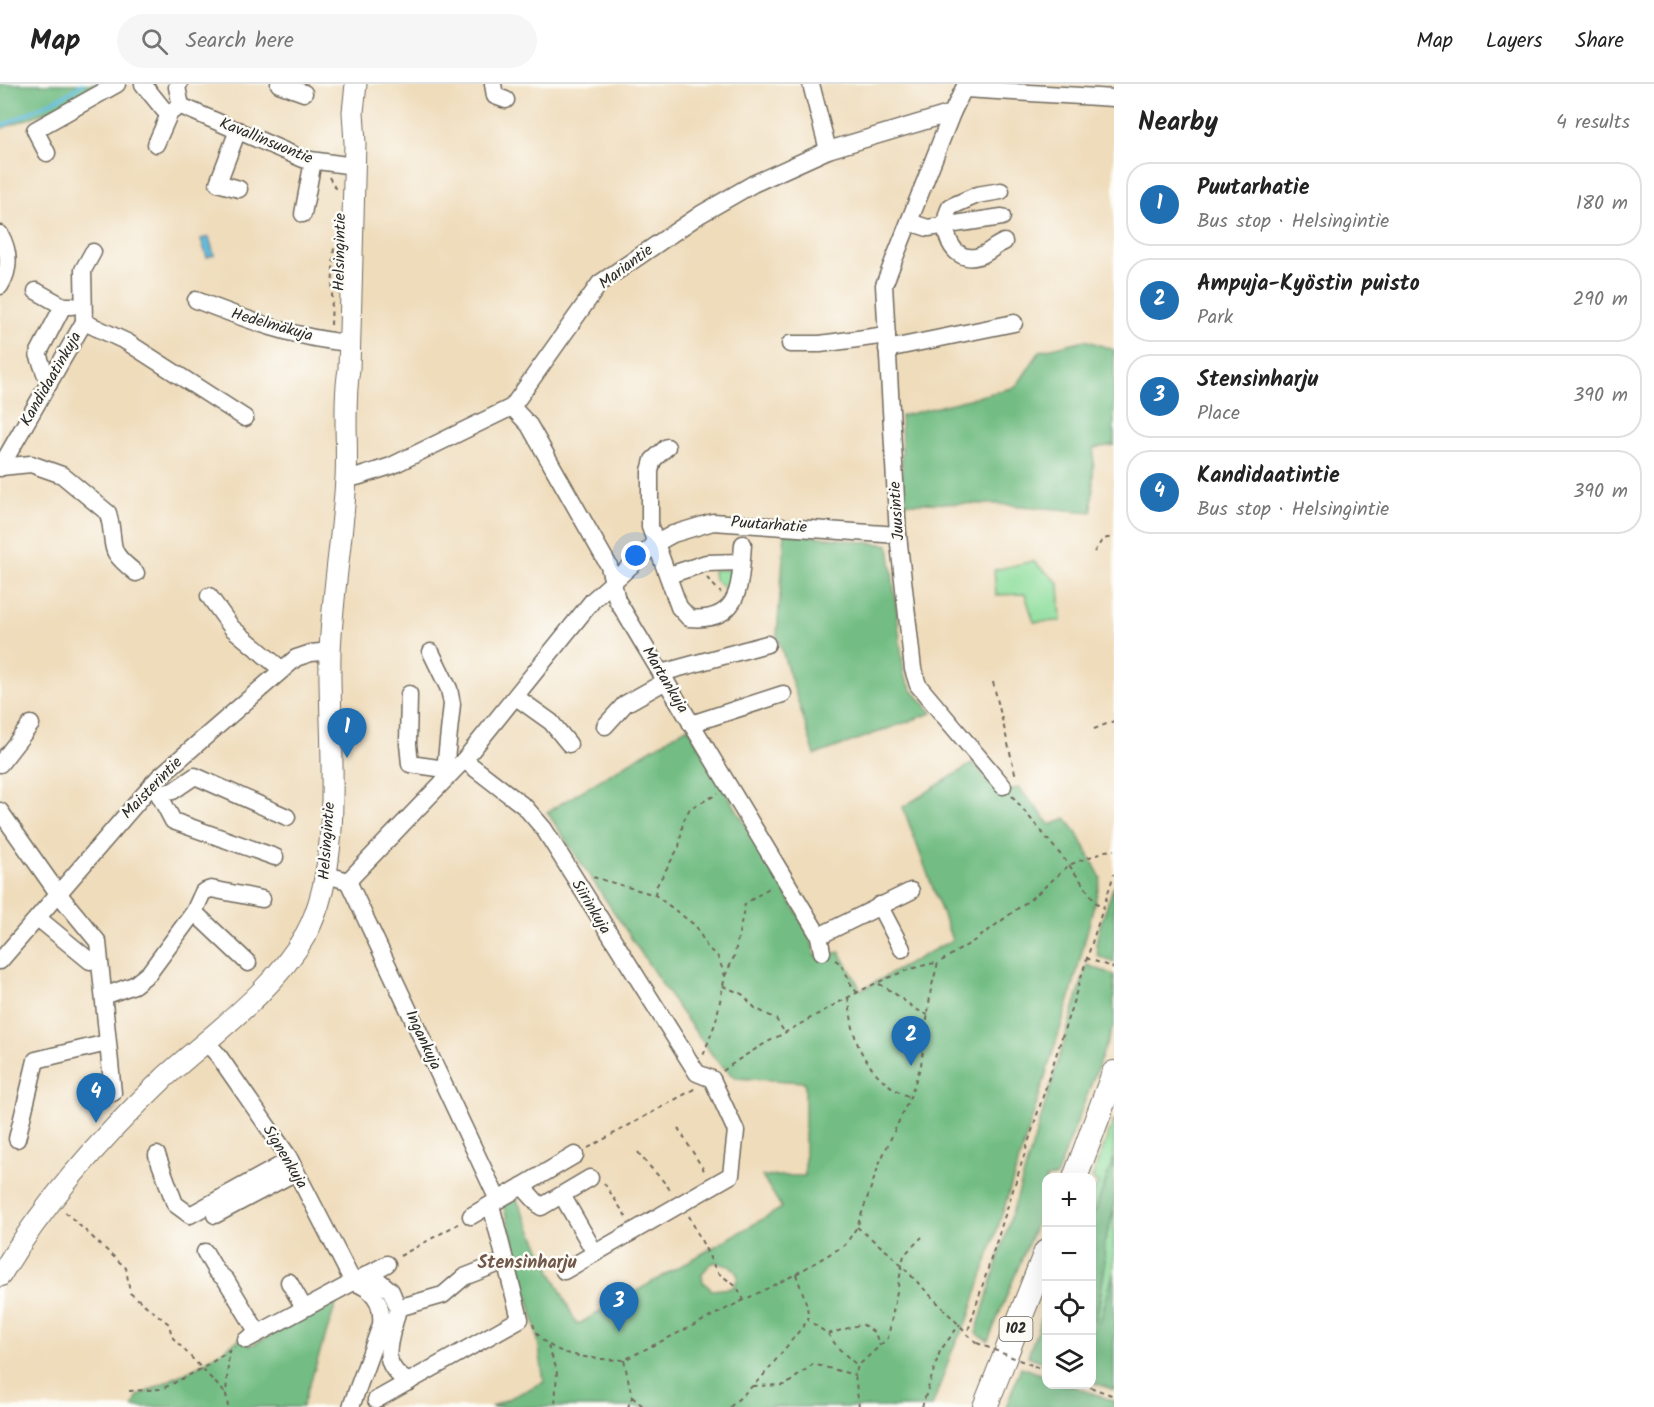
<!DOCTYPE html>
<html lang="en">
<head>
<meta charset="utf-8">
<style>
	:root { --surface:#fff; --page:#f6f6f6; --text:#222; --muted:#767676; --line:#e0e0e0; --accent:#1f6fb2 }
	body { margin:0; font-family:Kalam,sans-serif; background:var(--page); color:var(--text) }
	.controls { position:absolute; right:18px; bottom:18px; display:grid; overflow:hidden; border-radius:12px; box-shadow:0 6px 24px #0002 }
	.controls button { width:54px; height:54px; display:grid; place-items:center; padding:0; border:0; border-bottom:2px solid var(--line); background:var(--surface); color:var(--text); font:30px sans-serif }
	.you { position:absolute; left:636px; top:472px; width:21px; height:21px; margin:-15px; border:4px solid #fff; border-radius:50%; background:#1a73e8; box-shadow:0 0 0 9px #1a73e833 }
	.badge { display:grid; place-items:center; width:39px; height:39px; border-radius:50%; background:var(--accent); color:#fff; font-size:20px; font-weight:700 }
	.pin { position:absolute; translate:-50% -50px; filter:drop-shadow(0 2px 3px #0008) }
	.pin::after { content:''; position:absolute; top:32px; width:21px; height:18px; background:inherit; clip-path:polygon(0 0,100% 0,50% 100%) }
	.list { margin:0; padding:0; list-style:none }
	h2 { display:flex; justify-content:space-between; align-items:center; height:78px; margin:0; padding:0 24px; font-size:26px }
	h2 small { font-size:20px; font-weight:400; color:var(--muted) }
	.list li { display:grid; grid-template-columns:39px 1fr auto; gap:18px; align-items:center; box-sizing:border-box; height:84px; margin:0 12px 12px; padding:0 12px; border:2px solid var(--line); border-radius:24px }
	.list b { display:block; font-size:22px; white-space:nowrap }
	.list p { margin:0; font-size:20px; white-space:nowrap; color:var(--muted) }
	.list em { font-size:20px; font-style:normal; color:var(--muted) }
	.icon { flex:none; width:33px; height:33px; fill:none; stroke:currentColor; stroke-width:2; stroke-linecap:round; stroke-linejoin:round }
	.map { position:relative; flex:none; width:1114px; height:1323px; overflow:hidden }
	header { display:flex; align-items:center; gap:36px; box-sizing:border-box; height:84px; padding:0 30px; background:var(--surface); border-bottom:2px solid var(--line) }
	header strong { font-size:28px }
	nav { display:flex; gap:33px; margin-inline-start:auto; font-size:21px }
	.search { width:420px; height:54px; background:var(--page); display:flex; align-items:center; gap:15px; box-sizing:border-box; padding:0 21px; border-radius:33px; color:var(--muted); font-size:22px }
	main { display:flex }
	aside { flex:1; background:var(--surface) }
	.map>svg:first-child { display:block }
	.green { fill:#8fde9d; stroke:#5d8464; stroke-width:1.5 }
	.forest { fill:#73bd84; stroke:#4f7458; stroke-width:1.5; fill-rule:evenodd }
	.water { fill:#5ebadc; stroke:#447284; stroke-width:1.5 }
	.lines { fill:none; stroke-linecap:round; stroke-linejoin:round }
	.stream { stroke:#5ebadc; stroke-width:4 }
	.minor-casing { stroke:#70695d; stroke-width:19 }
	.major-casing { stroke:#70695d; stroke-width:23 }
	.highway-casing { stroke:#70695d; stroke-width:26 }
	.path { stroke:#70695d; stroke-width:2; stroke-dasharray:4.5 4.5; stroke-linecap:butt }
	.minor { stroke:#fff; stroke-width:16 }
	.major { stroke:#fff; stroke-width:21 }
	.highway { stroke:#fff; stroke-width:24 }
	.path-bridge { stroke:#70695d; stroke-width:2; stroke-dasharray:4.5 4.5; stroke-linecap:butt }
	.labels { text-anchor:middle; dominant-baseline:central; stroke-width:5; stroke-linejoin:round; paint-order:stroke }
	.shield { fill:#fdfcf7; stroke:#6a6a68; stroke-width:1.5 }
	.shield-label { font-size:15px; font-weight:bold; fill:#2b2b2b }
	.street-label { font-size:16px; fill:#2b2b2b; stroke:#fdfcf7 }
	.neighbourhood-label { font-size:18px; font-weight:bold; fill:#72584b; stroke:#fdfcf7 }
</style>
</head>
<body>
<header>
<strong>Map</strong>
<div class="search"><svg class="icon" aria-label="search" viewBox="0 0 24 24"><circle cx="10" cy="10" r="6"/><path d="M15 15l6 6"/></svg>Search here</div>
<nav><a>Map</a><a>Layers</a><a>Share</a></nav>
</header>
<main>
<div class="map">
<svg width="1114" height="1323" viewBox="0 0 1114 1323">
	<rect width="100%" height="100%" fill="#fdfcf7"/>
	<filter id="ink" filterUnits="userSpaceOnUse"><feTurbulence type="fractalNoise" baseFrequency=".0167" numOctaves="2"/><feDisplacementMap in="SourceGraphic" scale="12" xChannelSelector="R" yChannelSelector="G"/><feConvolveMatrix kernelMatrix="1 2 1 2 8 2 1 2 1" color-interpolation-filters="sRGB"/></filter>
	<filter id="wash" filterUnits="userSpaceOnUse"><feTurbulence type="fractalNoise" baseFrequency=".008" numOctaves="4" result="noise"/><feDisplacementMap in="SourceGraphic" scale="24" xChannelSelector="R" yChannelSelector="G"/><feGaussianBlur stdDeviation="1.35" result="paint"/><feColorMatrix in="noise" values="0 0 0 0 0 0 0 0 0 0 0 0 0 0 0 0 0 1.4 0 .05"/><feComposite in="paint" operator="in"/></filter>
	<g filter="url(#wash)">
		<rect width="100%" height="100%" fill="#efdcbb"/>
		<g class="green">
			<polygon points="1033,477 1059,499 1061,537 1034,538 1025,510 996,511 994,486"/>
			<polygon points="713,486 732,486 732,499 728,508 714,495"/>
			<polygon points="1114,1035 1114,1074 1092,1136 1092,1111 1098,1100 1092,1094"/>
			<polygon points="1114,1126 1114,1187 1100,1239 1096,1239 1105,1181 1104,1160"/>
		</g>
		<g class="forest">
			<polygon points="0,0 103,0 83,14 0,45"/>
			<polygon points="1085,256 1114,266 1114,361 1094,364 1092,428 997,420 903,419 901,332 1016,303 1040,267"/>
			<polygon points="785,449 889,461 904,591 912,606 932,629 815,671 777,551"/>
			<path d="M 688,643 L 810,850 L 815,872 L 840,868 L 861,906 L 952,856 L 903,723 L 973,679 L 997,707 L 1019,704 L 1051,741 L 1066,734 L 1079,752 L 1101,794 L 1071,910 L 1006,1118 L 968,1236 L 954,1262 L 932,1323 L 491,1323 L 544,1298 L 536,1244 L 503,1120 L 516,1114 L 577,1241 L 782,1124 L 762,1092 L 805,1092 L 805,998 L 735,994 L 716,976 L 676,921 L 547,728 ZM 715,1178 C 725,1182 737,1180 738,1195 L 732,1204 L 712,1206 L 703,1198 L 702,1190 L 709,1181 Z"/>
			<polygon points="1114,801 1114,879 1098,872 1096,860 1099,845"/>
			<polygon points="1087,881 1114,891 1114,940 1056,1093 1046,1094 1046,1116 988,1257 976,1249"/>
			<polygon points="1114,1074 1114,1126 1104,1160 1105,1181 1096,1238 1100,1238 1114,1187 1114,1306 1092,1298 1092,1136"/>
			<polygon points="337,1217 302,1323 133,1323 138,1312 202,1280 244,1252 250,1262"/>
			<polygon points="1046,1222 1046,1279 1028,1272"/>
			<polygon points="1021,1283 1046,1292 1046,1300 1069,1301 1114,1317 1114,1323 1006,1323"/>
		</g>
		<polygon class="water" points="209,153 214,171 207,173 201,155"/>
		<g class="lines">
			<polyline class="stream" points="0,43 71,8 82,0"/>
		</g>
	</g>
	<g filter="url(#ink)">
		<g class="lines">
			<defs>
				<g id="minor">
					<polyline points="143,0 164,26 170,28 181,22"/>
					<polyline points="179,0 177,3 181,22"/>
					<polyline points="279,0 304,9"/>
					<polyline points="493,0 495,12 506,16"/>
					<polyline points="811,0 828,66"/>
					<polyline points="966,0 952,29 884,201 898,451 913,585 918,601 1003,702"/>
					<polyline points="965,5 1114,14"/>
					<polyline points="181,22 303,75 354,82"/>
					<polyline points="238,46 218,99 239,105"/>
					<polyline points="156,60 170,28"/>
					<polyline points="47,69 35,46 117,0"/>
					<path d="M 1001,107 L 977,111 L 950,123 C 939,143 951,181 979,172 C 988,170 995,161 1004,158"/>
					<polyline points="303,130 313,77"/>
					<polyline points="909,138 928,144 1002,133"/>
					<path d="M 0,150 C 10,168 11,184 0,202"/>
					<polyline points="36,207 63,222 72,222"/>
					<path d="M 196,216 C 245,235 297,255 350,259"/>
					<polyline points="84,238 127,258 245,334"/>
					<polyline points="84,238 83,186 93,168"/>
					<polyline points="790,260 820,260 887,251"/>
					<polyline points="887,265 1014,239"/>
					<polyline points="49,300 38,270 63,222"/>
					<polyline points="512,323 529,341 609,482 617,516 819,852 822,868"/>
					<path d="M 667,363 L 653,376 L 650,387 L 650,443 L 679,523 L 689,534 C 742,539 740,499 743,460"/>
					<path d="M 1,383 L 31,380 L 62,391 L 108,429 C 118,464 103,463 136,489"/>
					<polyline points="0,384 84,238"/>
					<polyline points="346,393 357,393 391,382 512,323 600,199 701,130 753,100 828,66 952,29"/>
					<polyline points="669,491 706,479 741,478"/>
					<polyline points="209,512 232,544 281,585"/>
					<polyline points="431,568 449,605 452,620 445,685 447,693"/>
					<polyline points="661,589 767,560"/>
					<polyline points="409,610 408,660 410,680 445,685"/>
					<polyline points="516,613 551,638 569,660"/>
					<polyline points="691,640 783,610"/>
					<polyline points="605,642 625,620 666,597"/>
					<polyline points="464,676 525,723 544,745 697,989 712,995 736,1047 731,1091 564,1187"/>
					<polyline points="0,680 31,640"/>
					<polyline points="153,699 173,737 275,773"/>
					<polyline points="159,710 173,707 195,692 287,733"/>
					<polyline points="0,727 57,808 98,858 113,1009"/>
					<polyline points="327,791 348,797 464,676 593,516 655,460 673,450 713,438 898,451"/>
					<polyline points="348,797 498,1116"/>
					<polyline points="879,821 902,865"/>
					<polyline points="194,828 248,879"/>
					<polyline points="39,835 90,877"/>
					<polyline points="819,852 911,807"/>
					<polyline points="0,877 159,693 296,574 311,569 330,567"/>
					<polyline points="104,912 134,901 149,889 194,828 203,808 211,805 262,815"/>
					<polyline points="205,957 218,971 288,1072 353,1198"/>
					<polyline points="17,1055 36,976 107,959"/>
					<polyline points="157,1071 175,1120 190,1131 290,1076"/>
					<polyline points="522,1102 541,1123 590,1094"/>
					<polyline points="562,1111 595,1169"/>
					<polyline points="215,1131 296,1088"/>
					<polyline points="471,1132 575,1071"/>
					<polyline points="205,1168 216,1187 226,1196 258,1249"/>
					<polyline points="357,1197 377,1195 391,1207 398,1224"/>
					<polyline points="289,1198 304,1224"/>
					<polyline points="246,1256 387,1180"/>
					<path d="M 409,1298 C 375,1279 392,1255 398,1224 L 443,1211 L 464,1193 L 505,1177"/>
					<polyline points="376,1316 520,1235 491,1121"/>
					<path d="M 351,1323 L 381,1241 C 383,1218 374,1205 353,1198"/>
				</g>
				<path id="major" d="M 0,1192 C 44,1118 103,1052 165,993 C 214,949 273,908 306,850 C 346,778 328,651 330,569 C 332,511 343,452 346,394 C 348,357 343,322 349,285 L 355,59 L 353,28 L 356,0"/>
				<g id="highway">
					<polyline points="1075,1094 1114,989"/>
					<polyline points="985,1323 1046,1168"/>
				</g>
			</defs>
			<use href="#minor" class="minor-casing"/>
			<use href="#major" class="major-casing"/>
			<use href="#highway" class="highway-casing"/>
			<g class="path">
				<polyline points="329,93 336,106"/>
				<polyline points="331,241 334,160"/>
				<polyline points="1094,468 1103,455 1114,453"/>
				<polyline points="707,494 721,509"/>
				<polyline points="993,598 1016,693"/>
				<polyline points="1094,645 1114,637"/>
				<polyline points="1012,712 1069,781 1101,825"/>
				<polyline points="593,793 655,811 696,842 707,863 718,873 725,892 716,937 703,972"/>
				<polyline points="655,811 656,803 679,763 683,738 690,724 718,710"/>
				<polyline points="1086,874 1114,884"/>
				<path d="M 835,876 C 847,882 847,900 858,909"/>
				<polyline points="725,892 734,873 745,820 772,802"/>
				<path d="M 879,900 C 898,909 908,923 928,931"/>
				<polyline points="723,902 742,910 755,924 776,935 785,949"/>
				<path d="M 848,914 C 851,928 852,947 858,961 C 867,983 888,1005 910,1013"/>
				<path d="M 723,987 C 747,968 776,954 802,939 C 840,918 894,885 936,879"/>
				<polyline points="678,1044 705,1088"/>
				<polyline points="588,1064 696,1004"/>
				<path d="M 638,1068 C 648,1083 662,1093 672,1109"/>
				<polyline points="604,1099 627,1134"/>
				<polyline points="65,1128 126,1184 130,1209 169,1240 172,1253 226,1310"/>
				<polyline points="689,1132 717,1188 737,1203 744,1216"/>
				<polyline points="857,1143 889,1169 967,1249"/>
				<polyline points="400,1172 458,1140"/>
				<path d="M 796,1190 C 801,1206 809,1220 808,1236 L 828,1250 L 838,1264 L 858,1282"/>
				<path d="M 533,1240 C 544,1274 594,1275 624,1276 L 796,1190 L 845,1161 L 857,1143 L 880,1078 L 910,1013 L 921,981 L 931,905 L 938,879 L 977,855 L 1037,810 L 1069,781 L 1105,767 L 1114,766"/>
				<polyline points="828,1250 862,1240 875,1249 880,1262"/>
				<polyline points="977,1259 967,1250 1114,790"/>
				<polyline points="548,1262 557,1286 555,1323"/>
				<polyline points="624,1276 632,1313 628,1323"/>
				<polyline points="1034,1282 1046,1287"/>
				<polyline points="1082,1300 1114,1312"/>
				<polyline points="753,1302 786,1301 813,1280 855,1291"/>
				<polyline points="129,1307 162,1305 203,1284 235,1263"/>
				<polyline points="632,1313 644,1323"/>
				<polyline points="228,1323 226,1310 229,1267"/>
				<polyline points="730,1323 762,1293 808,1236"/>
				<polyline points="859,1323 855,1291 858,1282 888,1254 904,1171 922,1153"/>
				<polyline points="922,1323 940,1267 960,1240"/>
			</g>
			<use href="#minor" class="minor"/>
			<use href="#major" class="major"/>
			<use href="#highway" class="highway"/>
			<polyline class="path-bridge" points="977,1259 1034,1282"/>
		</g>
	</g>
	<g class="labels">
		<rect class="shield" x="999.5" y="1233" width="33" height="24" rx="4.5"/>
		<g class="shield-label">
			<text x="1016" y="1245">102</text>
		</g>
		<g class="street-label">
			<text transform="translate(266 57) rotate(22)">Kavallinsuontie</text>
			<text transform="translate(340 168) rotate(-89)">Helsingintie</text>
			<text transform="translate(626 183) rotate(-37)">Mariantie</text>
			<text transform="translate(272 241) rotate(16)">Hedelmäkuja</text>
			<text transform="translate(51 295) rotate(-60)">Kandidaatinkuja</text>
			<text transform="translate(897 427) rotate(-94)">Juusintie</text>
			<text transform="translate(769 441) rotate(4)">Puutarhatie</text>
			<text transform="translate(665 596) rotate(59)">Martankuja</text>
			<text transform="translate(152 704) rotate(-46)">Maisterintie</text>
			<text transform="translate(327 757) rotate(-86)">Helsingintie</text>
			<text transform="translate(591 823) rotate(59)">Siirinkuja</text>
			<text transform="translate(423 956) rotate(65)">Ingankuja</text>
			<text transform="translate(285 1073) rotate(59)">Signenkuja</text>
		</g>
		<g class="neighbourhood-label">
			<text x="527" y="1179">Stensinharju</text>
		</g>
	</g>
</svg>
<div class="controls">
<button>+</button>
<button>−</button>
<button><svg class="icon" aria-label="locate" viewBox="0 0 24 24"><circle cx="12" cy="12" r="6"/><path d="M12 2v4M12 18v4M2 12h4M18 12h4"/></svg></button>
<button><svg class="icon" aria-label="layers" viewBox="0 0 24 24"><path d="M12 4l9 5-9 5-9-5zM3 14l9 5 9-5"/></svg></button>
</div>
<div class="you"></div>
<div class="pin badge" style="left:347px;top:674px">1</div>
<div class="pin badge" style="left:911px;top:982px">2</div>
<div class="pin badge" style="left:619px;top:1248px">3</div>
<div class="pin badge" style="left:96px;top:1039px">4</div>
</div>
<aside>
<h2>Nearby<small>4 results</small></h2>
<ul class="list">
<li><span class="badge">1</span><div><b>Puutarhatie</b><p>Bus stop · Helsingintie</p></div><em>180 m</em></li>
<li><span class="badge">2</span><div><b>Ampuja-Kyöstin puisto</b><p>Park</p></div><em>290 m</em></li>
<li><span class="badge">3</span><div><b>Stensinharju</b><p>Place</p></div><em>390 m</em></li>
<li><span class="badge">4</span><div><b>Kandidaatintie</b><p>Bus stop · Helsingintie</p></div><em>390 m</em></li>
</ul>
</aside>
</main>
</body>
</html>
